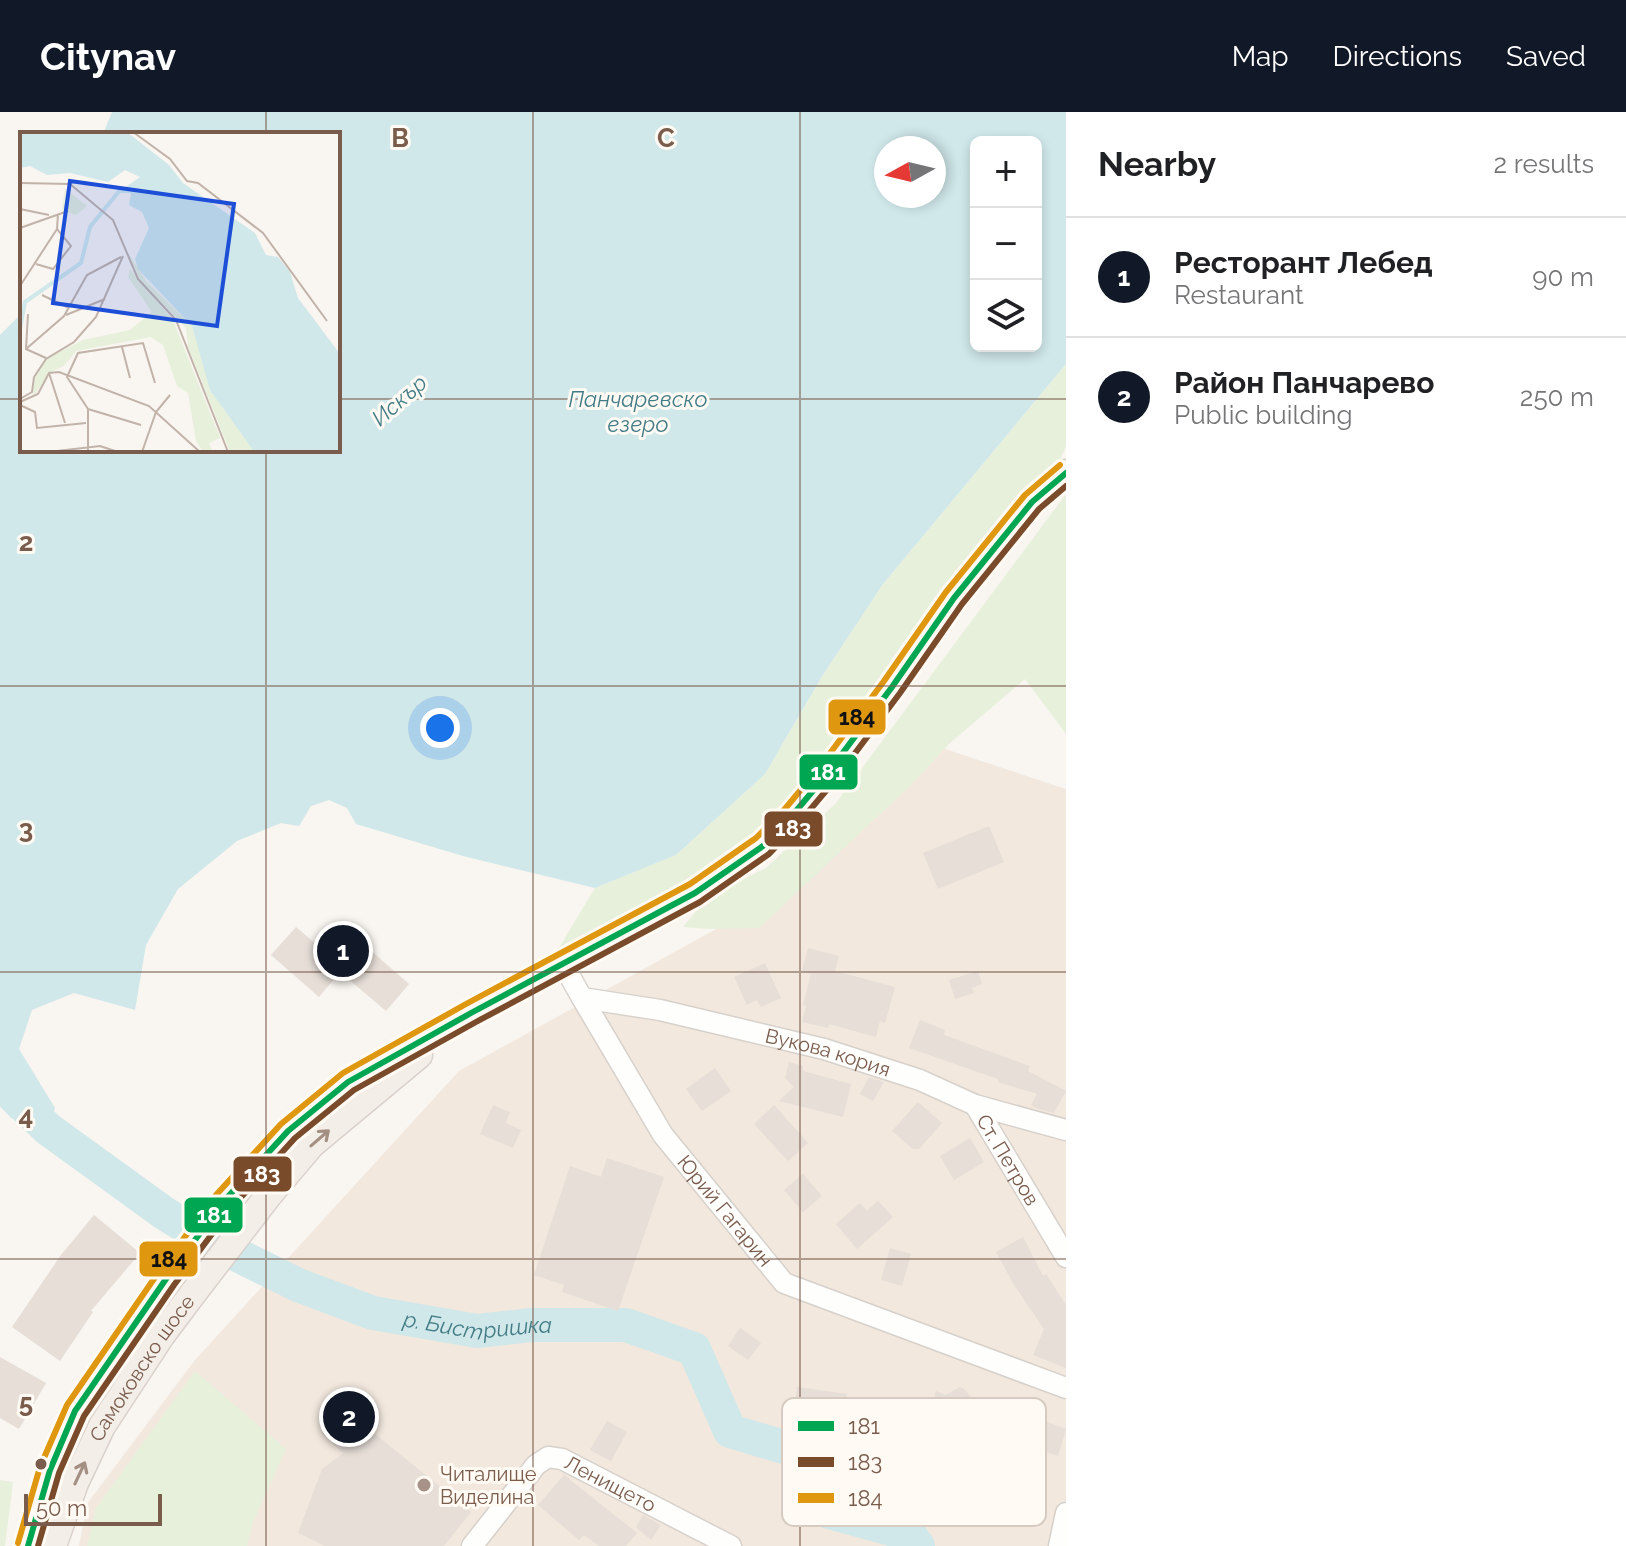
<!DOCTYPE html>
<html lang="en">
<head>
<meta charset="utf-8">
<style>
	:root { --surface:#fff; --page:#f6f6f6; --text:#202124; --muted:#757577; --line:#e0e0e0; --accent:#111827 }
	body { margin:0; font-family:Raleway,sans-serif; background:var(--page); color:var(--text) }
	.controls { position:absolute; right:24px; top:24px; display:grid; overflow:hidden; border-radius:12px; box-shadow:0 4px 12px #0003 }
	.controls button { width:72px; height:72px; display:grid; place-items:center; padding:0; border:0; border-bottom:2px solid var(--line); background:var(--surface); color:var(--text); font:40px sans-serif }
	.compass { position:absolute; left:874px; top:24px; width:72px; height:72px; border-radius:50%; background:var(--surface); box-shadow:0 4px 12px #0003; rotate:262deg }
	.scale { position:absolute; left:24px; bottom:20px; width:138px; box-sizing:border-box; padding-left:8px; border:4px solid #7a5c4d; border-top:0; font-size:22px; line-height:28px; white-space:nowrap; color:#7a5c4d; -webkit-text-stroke:6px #fffaf3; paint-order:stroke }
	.you { position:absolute; left:440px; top:616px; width:28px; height:28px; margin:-20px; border:6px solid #fff; border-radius:50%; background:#1a73e8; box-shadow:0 0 0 12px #1a73e833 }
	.badge { display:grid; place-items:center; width:52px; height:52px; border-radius:50%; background:var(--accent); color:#fff; font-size:26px; font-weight:700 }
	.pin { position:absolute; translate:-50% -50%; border:4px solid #fff; box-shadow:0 2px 8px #0006 }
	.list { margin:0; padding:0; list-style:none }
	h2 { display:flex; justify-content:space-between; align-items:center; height:104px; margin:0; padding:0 32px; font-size:34px }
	h2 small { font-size:26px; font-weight:400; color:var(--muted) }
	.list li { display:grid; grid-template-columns:52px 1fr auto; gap:24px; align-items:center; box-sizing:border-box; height:120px; padding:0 32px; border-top:2px solid var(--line) }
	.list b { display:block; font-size:30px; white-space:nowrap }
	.list p { margin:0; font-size:26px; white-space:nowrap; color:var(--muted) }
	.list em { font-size:26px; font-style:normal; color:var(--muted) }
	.icon { flex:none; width:44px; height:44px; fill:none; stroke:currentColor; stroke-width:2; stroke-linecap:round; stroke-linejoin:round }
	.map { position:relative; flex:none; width:1066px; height:1434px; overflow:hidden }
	header { display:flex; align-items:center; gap:48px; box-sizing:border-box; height:112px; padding:0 40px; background:var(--accent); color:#fff }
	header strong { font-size:38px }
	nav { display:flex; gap:44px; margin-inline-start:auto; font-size:28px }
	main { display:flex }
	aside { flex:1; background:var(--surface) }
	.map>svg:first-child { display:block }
	.residential { fill:#f2e8de }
	.green { fill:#e7f0db }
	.water { fill:#d0e8ea; fill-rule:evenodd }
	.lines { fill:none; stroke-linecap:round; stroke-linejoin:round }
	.river { stroke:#d0e8ea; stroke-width:34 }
	.building { fill:#e6ded7 }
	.minor-casing { stroke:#d7d1cb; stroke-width:23 }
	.major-casing { stroke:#dad1cc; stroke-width:29 }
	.minor { stroke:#fefefd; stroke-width:20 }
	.major { stroke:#f3eee8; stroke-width:26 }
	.bus-1-casing { stroke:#fffaf3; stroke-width:12 }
	.bus-2-casing { stroke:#fffaf3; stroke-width:12 }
	.bus-3-casing { stroke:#fffaf3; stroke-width:12 }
	.bus-1 { stroke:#00a651; stroke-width:6 }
	.bus-2 { stroke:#7a4b2a; stroke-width:6 }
	.bus-3 { stroke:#de970f; stroke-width:6 }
	.oneway { stroke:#a48f83 }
	.grid { fill:none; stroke:#7a5c4d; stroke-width:2; stroke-opacity:0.55 }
	.bus-dot { fill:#7a5c4d; stroke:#fffaf3; stroke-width:3 }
	.poi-dot { fill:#a69286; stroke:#fffaf3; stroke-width:3 }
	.labels { text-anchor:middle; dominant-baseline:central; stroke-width:6; stroke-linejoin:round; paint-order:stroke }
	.street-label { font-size:20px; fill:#7a5c4d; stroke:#fffaf3 }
	.poi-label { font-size:20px; fill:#7a5c4d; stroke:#fffaf3; text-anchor:start }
	.water-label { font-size:22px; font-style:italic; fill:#437c86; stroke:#fffaf3 }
	.inset-river { fill:none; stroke:#d0e8ea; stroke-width:4 }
	.inset-road { fill:none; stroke:#c2b3aa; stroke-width:2 }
	.view { fill:#1d4ed8; fill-opacity:0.15; stroke:#1d4ed8; stroke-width:4 }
	.inset-edge { fill:none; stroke:#7a5c4d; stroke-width:4 }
	.key { fill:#fffaf3; stroke:#d7cbc1; stroke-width:2 }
	.key-label { font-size:22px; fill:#7a5c4d }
	.grid-label { font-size:26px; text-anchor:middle; font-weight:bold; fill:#7a5c4d; stroke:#fffaf3; stroke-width:6; stroke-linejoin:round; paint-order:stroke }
	.line-badge { stroke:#fffaf3; stroke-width:3 }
	.badge-label { font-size:22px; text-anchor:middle; font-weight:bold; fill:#fff }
	.pale-badge-label { font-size:22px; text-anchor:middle; font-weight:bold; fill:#111 }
</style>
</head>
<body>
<header>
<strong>Citynav</strong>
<nav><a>Map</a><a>Directions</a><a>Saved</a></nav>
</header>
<main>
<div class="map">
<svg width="1066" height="1434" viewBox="0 0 1066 1434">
	<rect width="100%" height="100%" fill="#f9f5f0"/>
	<polygon class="residential" points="918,628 1066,677 1066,1434 79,1434 87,1392 195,1248 459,959 727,811"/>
	<g class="green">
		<polygon points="1066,252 1066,334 1059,350 1025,385 784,698 744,734 686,774 557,839 595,776 676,743 765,662 821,566 883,472"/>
		<polygon points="1066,382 1066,622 1025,567 950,631 910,674 759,816 708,817 683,815 709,784 766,756 836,691"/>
		<polygon points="195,1259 286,1337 253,1410 247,1434 87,1434 96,1396"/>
		<polygon points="0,1368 13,1370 5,1434 0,1434"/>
	</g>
	<path class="water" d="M 112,0 L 1066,0 L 1066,252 L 883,472 L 821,566 L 765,662 L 676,743 L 595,776 L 463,744 L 356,712 L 347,696 L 329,688 L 311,694 L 299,714 L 281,711 L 237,729 L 178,777 L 146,833 L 135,898 L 74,881 L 32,898 L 19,937 L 55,996 L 48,1017 L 11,1006 L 0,994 L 0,223 L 22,201 L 22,338 L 338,338 L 338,22 L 103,22 ZM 976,30 L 1036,30 L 1036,234 L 976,234 ZM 886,36 L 934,36 L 934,84 L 886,84 Z"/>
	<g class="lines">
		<path class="river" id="s1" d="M 0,971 L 48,1017 L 164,1101 L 211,1130 L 298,1173 L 373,1201 L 477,1219 L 532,1213 L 626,1213 L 694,1237 L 730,1319 L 797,1339 L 826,1399 L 909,1422 L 918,1434"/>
	</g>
	<g class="building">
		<polygon points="989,714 1004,750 938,777 923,741"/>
		<polygon points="337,809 409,872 386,899 340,860 319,885 271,843 296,815 317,833"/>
		<polygon points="808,836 839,844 835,859 895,875 885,911 880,909 876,925 829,912 828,916 802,910 806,894 803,893 811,862 802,859"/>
		<polygon points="765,851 781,886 761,895 757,888 747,893 734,865"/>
		<polygon points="978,859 982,872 972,876 974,881 955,887 949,868"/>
		<polygon points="920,908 945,918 944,923 1030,954 1028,959 1066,979 1054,1001 1038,997 1031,993 1037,982 998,970 998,967 909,936"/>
		<polygon points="789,950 803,954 803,959 851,972 843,1005 779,989 794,975 785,966"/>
		<polygon points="715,956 731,979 702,999 686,977"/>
		<polygon points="869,965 884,970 873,989 860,982"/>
		<polygon points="918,990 942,1011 919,1037 913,1037 892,1019"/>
		<polygon points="493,993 510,1000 506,1011 521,1018 513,1036 480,1022"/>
		<polygon points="774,993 808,1031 788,1049 754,1012"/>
		<polygon points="970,1026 984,1050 954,1068 940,1044"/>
		<polygon points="607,1046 664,1065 618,1199 562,1180 564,1173 534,1163 570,1054 601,1065"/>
		<polygon points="803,1062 822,1084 803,1100 784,1078"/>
		<polygon points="878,1089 893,1105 857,1137 836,1112 860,1091 867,1099"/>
		<polygon points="94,1103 140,1141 91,1199 93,1200 60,1249 12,1215 61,1143"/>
		<polygon points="1023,1125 1043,1164 1046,1162 1066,1193 1066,1256 1033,1243 1044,1217 1014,1173 996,1140"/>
		<polygon points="890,1136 911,1142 902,1174 881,1168"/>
		<polygon points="740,1216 761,1231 748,1248 728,1234"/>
		<polygon points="0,1245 46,1271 19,1317 0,1306"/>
		<polygon points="797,1275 847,1282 843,1294 887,1310 886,1316 814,1307 813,1316 791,1313"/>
		<polygon points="960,1275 964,1277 972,1286 980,1289 973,1311 930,1297 936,1279 945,1283"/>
		<polygon points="342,1295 471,1400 444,1434 325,1434 298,1421 322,1357 343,1341 321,1321"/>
		<polygon points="1034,1305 1066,1317 1058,1344 1024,1332"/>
		<polygon points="607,1309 627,1320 611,1349 590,1338"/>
		<polygon points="564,1363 637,1421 626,1434 599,1434 584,1423 579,1428 538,1393"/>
		<polygon points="643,1403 661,1413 651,1428 636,1415"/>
	</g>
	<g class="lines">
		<defs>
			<g id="minor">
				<path id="s2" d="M 563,852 L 582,886 L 663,1023 L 784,1171 L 1066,1276"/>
				<path id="s3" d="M 582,886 L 660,898 L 824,937 L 920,968 L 975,993 L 1066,1018"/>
				<path id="s4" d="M 975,993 L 1066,1145"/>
				<path id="s5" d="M 472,1434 L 536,1353 L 548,1345 L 562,1347 L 731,1434"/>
				<polyline points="1059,1434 1066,1401"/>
			</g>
			<g id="major">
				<polyline points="28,1434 50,1358 75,1299 166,1167 224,1089 288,1019 348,970 471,901 695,781 763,734 791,705 827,662 892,575 954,486 1032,390 1066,361"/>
				<path id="s6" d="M 53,1434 L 75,1371 L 102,1314 L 161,1224 L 191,1184 L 268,1084 L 312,1032 L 419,943"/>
			</g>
		</defs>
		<use href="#minor" class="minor-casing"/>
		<use href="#major" class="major-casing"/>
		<use href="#minor" class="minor"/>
		<use href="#major" class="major"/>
		<defs>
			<polyline id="bus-1" points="28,1434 50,1358 75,1299 166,1167 224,1089 288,1019 348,970 471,901 695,781 763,734 791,705 827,662 892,575 954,486 1032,390 1066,361"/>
			<polyline id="bus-2" points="38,1434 59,1361 84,1304 174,1173 232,1095 295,1026 354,978 476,910 700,790 769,742 799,711 835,668 900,581 962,492 1039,397 1066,374"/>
			<polyline id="bus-3" points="18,1431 40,1355 67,1293 158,1161 216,1083 281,1012 343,961 466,892 690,772 756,726 784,698 819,656 884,569 946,480 1025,383 1060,353"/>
		</defs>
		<use href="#bus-1" class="bus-1-casing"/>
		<use href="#bus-2" class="bus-2-casing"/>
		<use href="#bus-3" class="bus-3-casing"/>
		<use href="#bus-1" class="bus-1"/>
		<use href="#bus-2" class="bus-2"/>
		<use href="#bus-3" class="bus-3"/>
	</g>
	<defs><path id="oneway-shaft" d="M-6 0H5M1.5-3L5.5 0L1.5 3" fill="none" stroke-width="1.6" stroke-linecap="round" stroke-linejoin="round" transform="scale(2)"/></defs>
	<g class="oneway">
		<use href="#oneway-shaft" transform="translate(320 1026) rotate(-41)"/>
		<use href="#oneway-shaft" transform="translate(80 1361) rotate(-65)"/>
	</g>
	<path class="grid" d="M 266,0 L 266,22M 533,0 L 533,1434M 800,0 L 800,1434M 0,287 L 22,287M 338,287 L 1066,287M 266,338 L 266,1434M 0,574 L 1066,574M 0,860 L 1066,860M 0,1147 L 1066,1147"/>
	<circle class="bus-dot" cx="41" cy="1352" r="7"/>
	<circle class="poi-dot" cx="424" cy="1373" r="8"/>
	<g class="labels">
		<g class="street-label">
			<text stroke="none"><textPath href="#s3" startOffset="252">Вукова кория</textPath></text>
			<text stroke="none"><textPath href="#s4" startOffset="64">Ст. Петров</textPath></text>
			<text stroke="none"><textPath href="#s2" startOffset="296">Юрий Гагарин</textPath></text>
			<text stroke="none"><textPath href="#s6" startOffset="200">Самоковско шосе</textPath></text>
			<text stroke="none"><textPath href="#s5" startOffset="186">Ленището</textPath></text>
		</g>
		<g class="poi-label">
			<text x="440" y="1362">Читалище<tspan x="440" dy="23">Виделина</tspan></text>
		</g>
		<g class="water-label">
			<text x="638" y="287">Панчаревско<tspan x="638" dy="25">езеро</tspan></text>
			<text transform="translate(399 288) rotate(-41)">Искър</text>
			<text stroke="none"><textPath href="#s1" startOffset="548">р. Бистришка</textPath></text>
		</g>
	</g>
	<g transform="translate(20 20)">
		<rect width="320" height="320" fill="#f9f5f0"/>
		<path d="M 45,57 L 67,74 L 56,83 L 42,78 ZM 109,122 L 126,149 L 172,194 L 202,275 L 235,320 L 210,320 L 168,215 L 166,196 L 121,150 ZM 110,137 L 153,188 L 200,306 L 189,311 L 192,318 L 183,320 L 176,309 L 168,261 L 157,254 L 143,213 L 131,205 L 56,219 L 44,234 L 31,240 L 12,266 L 15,245 L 26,227 L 63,208 L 110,198 L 132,180 L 108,145 Z" fill="#e7f0db"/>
		<path d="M 0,0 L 107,0 L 149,33 L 163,51 L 235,101 L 246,123 L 258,125 L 270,140 L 278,166 L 320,222 L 320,320 L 233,318 L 190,258 L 172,194 L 118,137 L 115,127 L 129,96 L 122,80 L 109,73 L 111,61 L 97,61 L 120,45 L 105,38 L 88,50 L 50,41 L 27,43 L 10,34 L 0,36 Z" fill="#d0e8ea"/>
		<path class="inset-river" d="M 0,197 L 5,170 L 61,131 L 70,95 L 100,58"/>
		<path class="inset-road" d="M 113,0 L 150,27 L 167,49 L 178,51 L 243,101 L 307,189M 0,51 L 50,52 L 93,88 L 118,147 L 156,188 L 208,320M 0,77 L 29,83M 0,96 L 48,79M 16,132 L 33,137 L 51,114 L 37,97M 0,154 L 37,97 L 38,82M 22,163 L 49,176M 8,182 L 6,217 L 26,226M 46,183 L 85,167M 102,215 L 110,246M 6,217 L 44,184 L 67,143 L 101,125M 29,241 L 45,291M 0,267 L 12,260 L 14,245 L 26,227 L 54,210 L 76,185 L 103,124M 0,270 L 18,262 L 29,241 L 39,240 L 129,274 L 180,320M 0,273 L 15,280 L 17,296 L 66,291M 68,277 L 121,293M 28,320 L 80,314 L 98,320M 68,320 L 68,277 L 47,245 L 58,221 L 123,211 L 135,251M 122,320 L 136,280 L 150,263"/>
		<path class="view" d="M 50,49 L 214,72 L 197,194 L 33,171 Z"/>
		<rect width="320" height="320" class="inset-edge"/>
	</g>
	<rect x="782" y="1286" width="264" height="128" rx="12" class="key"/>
	<rect x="798" y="1309" width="36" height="10" fill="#00a651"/>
	<rect x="798" y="1345" width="36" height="10" fill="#7a4b2a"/>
	<rect x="798" y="1381" width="36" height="10" fill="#de970f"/>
	<g class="key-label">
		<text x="848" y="1322">181</text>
		<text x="848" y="1358">183</text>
		<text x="848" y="1394">184</text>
	</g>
	<g class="grid-label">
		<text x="400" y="35">B</text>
		<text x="666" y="35">C</text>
		<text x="26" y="439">2</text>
		<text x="26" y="726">3</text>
		<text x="26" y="1013">4</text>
		<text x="26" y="1300">5</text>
	</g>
	<g class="line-badge">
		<rect x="827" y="586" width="60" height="38" rx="8" fill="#de970f"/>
		<rect x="798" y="641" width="61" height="38" rx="8" fill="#00a651"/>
		<rect x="763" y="698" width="61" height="38" rx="8" fill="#7a4b2a"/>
		<rect x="232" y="1043" width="61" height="38" rx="8" fill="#7a4b2a"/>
		<rect x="183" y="1084" width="61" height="38" rx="8" fill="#00a651"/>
		<rect x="138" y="1128" width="61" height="38" rx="8" fill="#de970f"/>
	</g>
	<g class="badge-label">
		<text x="828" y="668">181</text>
		<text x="793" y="724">183</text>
		<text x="262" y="1070">183</text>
		<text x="214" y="1111">181</text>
	</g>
	<g class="pale-badge-label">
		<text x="857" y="613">184</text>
		<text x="169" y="1155">184</text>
	</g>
</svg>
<div class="controls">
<button>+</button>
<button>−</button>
<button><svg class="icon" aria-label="layers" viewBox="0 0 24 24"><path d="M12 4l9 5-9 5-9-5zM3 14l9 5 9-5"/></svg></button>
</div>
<svg class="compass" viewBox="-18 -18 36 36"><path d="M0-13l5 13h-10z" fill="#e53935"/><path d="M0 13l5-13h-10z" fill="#757577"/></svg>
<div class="scale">50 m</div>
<div class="you"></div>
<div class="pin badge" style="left:343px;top:839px">1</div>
<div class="pin badge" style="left:349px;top:1305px">2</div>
</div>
<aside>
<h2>Nearby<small>2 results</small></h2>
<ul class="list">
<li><span class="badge">1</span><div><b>Ресторант Лебед</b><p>Restaurant</p></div><em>90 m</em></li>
<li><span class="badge">2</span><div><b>Район Панчарево</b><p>Public building</p></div><em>250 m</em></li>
</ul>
</aside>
</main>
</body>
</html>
